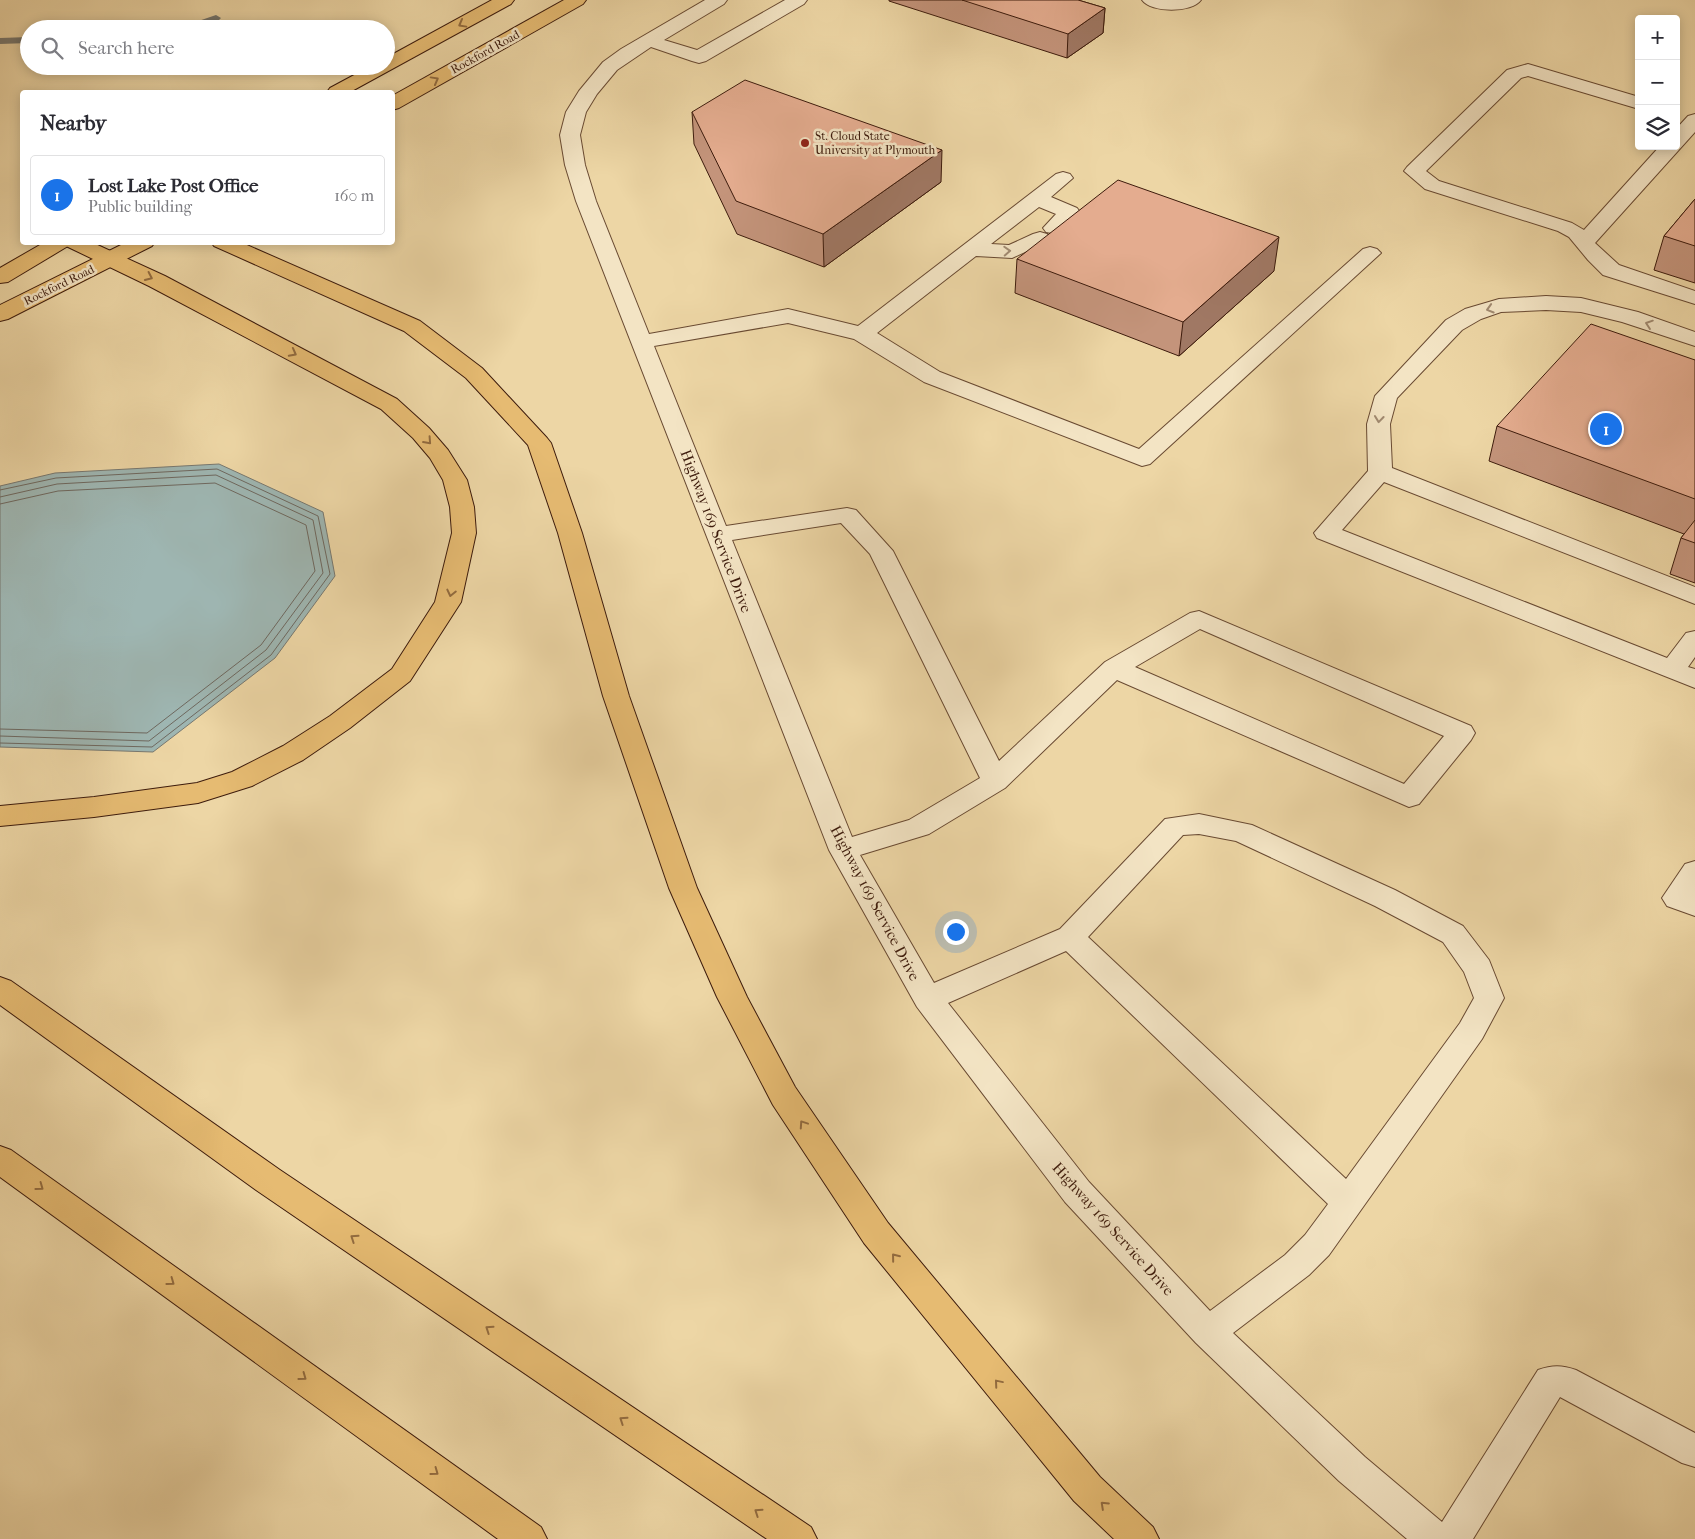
<!DOCTYPE html>
<html lang="en">
<head>
<meta charset="utf-8">
<style>
	:root { --surface:#fff; --page:#f7f7f7; --text:#2b2b33; --muted:#7c7c81; --line:#e1e1e2; --accent:#1a73e8 }
	body { margin:0; font-family:"IM FELL French Canon",serif; background:var(--page); color:var(--text) }
	.controls { position:absolute; right:15px; top:15px; display:grid; overflow:hidden; border-radius:5px; box-shadow:0 2px 12px #0003 }
	.controls button { width:45px; height:45px; display:grid; place-items:center; padding:0; border:0; border-bottom:1px solid var(--line); background:var(--surface); color:var(--text); font:25px sans-serif }
	.you { position:absolute; left:955px; top:931px; width:18px; height:18px; margin:-12px; border:4px solid #fff; border-radius:50%; background:#1a73e8; box-shadow:0 0 0 8px #1a73e833 }
	.badge { display:grid; place-items:center; width:32px; height:32px; border-radius:50%; background:var(--accent); color:#fff; font-size:16px; font-weight:700 }
	.pin { position:absolute; translate:-50% -50%; border:2px solid #fff; box-shadow:0 1px 5px #0006 }
	.list { margin:0; padding:0; list-style:none }
	h2 { display:flex; justify-content:space-between; align-items:center; height:65px; margin:0; padding:0 20px; font-size:21px }
	h2 small { font-size:16px; font-weight:400; color:var(--muted) }
	.list li { display:grid; grid-template-columns:32px 1fr auto; gap:15px; align-items:center; box-sizing:border-box; height:80px; margin:0 10px 10px; padding:0 10px; border:1px solid var(--line); border-radius:5px }
	.list b { display:block; font-size:19px; white-space:nowrap }
	.list p { margin:0; font-size:16px; white-space:nowrap; color:var(--muted) }
	.list em { font-size:16px; font-style:normal; color:var(--muted) }
	.icon { flex:none; width:28px; height:28px; fill:none; stroke:currentColor; stroke-width:2; stroke-linecap:round; stroke-linejoin:round }
	.map { position:relative; flex:none; width:1695px; height:1539px; overflow:hidden }
	.search { position:absolute; background:var(--surface); box-shadow:0 2px 12px #0003; left:20px; top:20px; width:375px; height:55px; display:flex; align-items:center; gap:12px; box-sizing:border-box; padding:0 18px; border-radius:28px; color:var(--muted); font-size:19px }
	.panel { position:absolute; background:var(--surface); box-shadow:0 2px 12px #0003; left:20px; top:90px; width:375px; height:155px; border-radius:5px }
	.map>svg:first-child { display:block }
	.water { fill:#9eb6b2; stroke:#777870 }
	.lines { fill:none; stroke-linecap:round; stroke-linejoin:round }
	.shore { stroke:#6e685f; stroke-width:1 }
	.stream { fill:#777870; fill-rule:evenodd }
	.minor-casing { stroke:#694a32; stroke-width:2 }
	.major-casing { stroke:#3d1b0c; stroke-width:2 }
	.highway-casing { stroke:#3d1b0c; stroke-width:2 }
	.minor { fill:#f3e4c4; fill-rule:evenodd }
	.major { fill:#e6bb72; fill-rule:evenodd }
	.highway { fill:#e6bb72; fill-rule:evenodd }
	.wall { fill:#c4947b; stroke:#3d1b0c }
	.shaded-wall { fill:#a07864; stroke:#3d1b0c }
	.building { fill:#e4ac8f; stroke:#3d1b0c }
	.oneway { stroke:#926b3f }
	.oneway2 { stroke:#a18a71 }
	.poi-dot { fill:#8f2418; stroke:#f3e4c4; stroke-width:2 }
	.labels { text-anchor:middle; dominant-baseline:central; stroke-width:5; stroke-linejoin:round; paint-order:stroke }
	.far-street-label { font-size:12px; fill:#3d1b0c; stroke:#f3e4c4 }
	.far-poi-label { font-size:12px; fill:#3d1b0c; stroke:#f3e4c4; text-anchor:start }
	.street-label { font-size:15px; fill:#3d1b0c; stroke:#f3e4c4 }
</style>
</head>
<body>
<div class="map">
<svg width="1695" height="1539" viewBox="0 0 1695 1539">
	<rect width="100%" height="100%" fill="#edd6a5"/>
	<filter id="stains"><feTurbulence type="fractalNoise" baseFrequency=".004" numOctaves="4"/><feColorMatrix values="0 0 0 0 .2 0 0 0 0 .09 0 0 0 0 .02 0 0 0 .5 -.17"/></filter>
	<radialGradient id="worn" r=".72"><stop offset=".6" stop-color="#630" stop-opacity="0"/><stop offset="1" stop-color="#630" stop-opacity=".3"/></radialGradient>
	<polygon class="water" points="219,464 323,512 335,576 275,658 153,752 0,747 0,486 55,473"/>
	<g class="lines">
		<g class="shore">
			<polyline points="0,490 56,478 217,469 318,516 330,574 271,655 152,747 0,743"/>
			<polyline points="0,497 57,484 216,475 313,520 323,573 266,650 149,741 0,736"/>
			<polyline points="0,504 58,491 215,483 306,525 315,571 261,645 147,733 0,729"/>
		</g>
		<g class="stream">
			<polygon points="216,15 221,18 219,20 190,29 175,29"/>
			<polygon points="29,37 29,43 0,44 0,38"/>
		</g>
		<defs>
			<g id="minor">
				<path d="M 705,0 L 727,0 L 724,4 L 664,40 L 697,50 L 785,0 L 807,0 L 804,4 L 706,61 L 699,63 L 692,61 L 651,47 L 617,70 L 597,94 L 586,112 L 580,135 L 585,165 L 596,201 L 649,334 L 788,309 L 858,326 L 1056,174 L 1063,172 L 1070,174 L 1073,178 L 1051,197 L 1077,208 L 1080,212 C 1072,224 1061,236 1046,232 L 1043,228 L 1056,214 L 1039,207 L 991,244 L 1009,245 L 1033,234 L 1040,232 L 1047,234 L 1050,238 L 1047,242 L 1012,258 L 976,256 L 877,333 L 940,372 L 1139,449 L 1363,249 L 1370,247 L 1377,249 L 1381,253 L 1150,464 L 1142,466 L 924,382 L 854,339 L 788,323 L 654,346 L 726,526 L 847,508 L 856,510 L 893,551 L 999,761 L 1105,662 L 1190,613 L 1199,611 L 1471,726 L 1475,733 L 1471,740 L 1419,804 L 1409,807 L 1117,680 L 1005,788 L 929,834 L 860,855 L 934,983 L 1060,929 L 1165,819 L 1199,814 L 1252,825 L 1395,890 L 1463,926 L 1489,960 L 1504,998 L 1482,1039 L 1329,1255 L 1309,1275 L 1233,1333 L 1365,1457 L 1442,1522 L 1538,1370 C 1552,1365 1562,1365 1576,1370 L 1695,1433 L 1695,1467 L 1682,1463 L 1560,1397 L 1473,1539 L 1407,1539 L 1339,1481 L 1196,1343 L 1065,1202 L 917,1007 L 829,850 L 576,201 L 565,165 L 560,135 L 566,112 L 579,91 L 603,62 L 621,49 ZM 841,523 L 870,554 L 980,778 L 909,820 L 852,837 L 732,540 ZM 1200,629 L 1444,736 L 1404,784 L 1135,667 ZM 1199,834 L 1236,841 L 1375,906 L 1443,942 L 1464,972 L 1474,998 L 1460,1023 L 1346,1179 L 1088,937 L 1183,835 ZM 1066,951 L 1328,1204 L 1305,1235 L 1285,1255 L 1210,1311 L 1089,1182 L 948,1003 Z"/>
				<path d="M 1142,0 L 1201,0 C 1192,13 1151,13 1142,0 Z"/>
				<polygon points="1528,64 1639,97 1639,109 1528,76 1521,78 1426,171 1439,181 1572,223 1584,230 1660,146 1676,146 1676,129 1688,116 1695,114 1695,132 1595,243 1619,265 1695,291 1695,304 1603,275 1588,260 1569,237 1558,231 1425,189 1404,171 1407,167 1507,70"/>
				<polygon points="1546,296 1581,298 1638,312 1695,332 1695,346 1622,322 1581,312 1546,310 1501,312 1481,319 1462,330 1397,398 1390,424 1392,468 1695,587 1695,604 1384,482 1342,530 1667,658 1686,633 1695,631 1695,657 1688,667 1695,669 1695,688 1317,538 1314,533 1368,471 1367,424 1375,396 1446,320 1465,309 1499,299"/>
				<polygon points="1695,861 1695,916 1667,906 1662,898 1685,864"/>
			</g>
			<g id="major">
				<polygon points="492,0 514,0 511,4 350,92 327,92 330,88 371,66 386,66 386,58"/>
				<polygon points="564,0 586,0 583,4 399,108 392,110 392,96"/>
				<polygon points="45,242 71,242 68,246 8,282 0,283 0,268"/>
				<polygon points="127,242 155,242 152,246 8,319 0,321 0,305"/>
			</g>
			<g id="highway">
				<polygon points="63,242 91,242 165,276 397,399 429,428 448,450 467,480 474,507 476,533 461,602 410,681 350,728 303,760 252,786 198,803 94,817 0,826 0,806 94,797 197,783 232,772 283,746 330,716 392,669 435,602 452,533 450,507 443,480 430,458 413,438 381,409 149,286 66,246"/>
				<polygon points="211,242 240,242 420,321 482,368 547,438 551,443 582,533 629,696 697,888 747,997 795,1087 888,1223 1100,1477 1153,1527 1159,1539 1114,1539 1074,1501 864,1243 773,1105 717,997 669,888 603,696 558,533 528,445 466,378 404,331 214,246"/>
				<polygon points="0,977 11,981 280,1170 811,1527 817,1539 767,1539 256,1190 0,1005"/>
				<polygon points="0,1146 11,1150 541,1527 547,1539 498,1539 0,1177"/>
			</g>
		</defs>
		<use href="#minor" class="minor-casing"/>
		<use href="#major" class="major-casing"/>
		<use href="#highway" class="highway-casing"/>
		<use href="#minor" class="minor"/>
		<use href="#major" class="major"/>
		<use href="#highway" class="highway"/>
	</g>
	<g class="wall">
		<polygon points="889,0 1078,0 1105,8 1103,33 1067,58 889,1"/>
		<polygon points="692,112 941,182 824,267 737,234 694,144"/>
		<polygon points="1695,199 1695,283 1654,270 1664,236"/>
		<polygon points="1017,259 1274,271 1179,356 1015,293"/>
		<polygon points="1695,360 1695,583 1670,574 1681,538 1684,534 1489,461 1497,426"/>
	</g>
	<g class="shaded-wall">
		<polygon points="1105,8 1103,33 1067,58 1068,34"/>
		<polygon points="942,150 941,182 824,267 823,234"/>
		<polygon points="1279,237 1274,271 1179,356 1183,322"/>
	</g>
	<g class="building">
		<polygon points="962,0 1078,0 1105,8 1068,34"/>
		<polygon points="745,80 942,150 823,234 736,201 692,112"/>
		<polygon points="1118,180 1279,237 1183,322 1017,259"/>
		<polygon points="1695,199 1695,246 1664,236"/>
		<polygon points="1591,324 1695,360 1695,499 1497,426"/>
		<polygon points="1695,520 1695,543 1681,538"/>
	</g>
	<defs><path id="oneway-chevron" d="M-2-3.5L2.5 0L-2 3.5" fill="none" stroke-width="1.6" stroke-linecap="round" stroke-linejoin="round" transform="scale(1.25)"/></defs>
	<g class="oneway">
		<use href="#oneway-chevron" transform="translate(462 24) rotate(151)"/>
		<use href="#oneway-chevron" transform="translate(435 80) rotate(-29)"/>
		<use href="#oneway-chevron" transform="translate(149 277) rotate(25)"/>
		<use href="#oneway-chevron" transform="translate(293 353) rotate(28)"/>
		<use href="#oneway-chevron" transform="translate(428 441) rotate(48)"/>
		<use href="#oneway-chevron" transform="translate(451 593) rotate(103)"/>
		<use href="#oneway-chevron" transform="translate(803 1124) rotate(-124)"/>
		<use href="#oneway-chevron" transform="translate(40 1187) rotate(36)"/>
		<use href="#oneway-chevron" transform="translate(354 1238) rotate(-146)"/>
		<use href="#oneway-chevron" transform="translate(895 1257) rotate(-129)"/>
		<use href="#oneway-chevron" transform="translate(171 1282) rotate(36)"/>
		<use href="#oneway-chevron" transform="translate(489 1329) rotate(-146)"/>
		<use href="#oneway-chevron" transform="translate(303 1377) rotate(36)"/>
		<use href="#oneway-chevron" transform="translate(998 1383) rotate(-130)"/>
		<use href="#oneway-chevron" transform="translate(623 1420) rotate(-146)"/>
		<use href="#oneway-chevron" transform="translate(435 1472) rotate(36)"/>
		<use href="#oneway-chevron" transform="translate(1104 1505) rotate(-137)"/>
		<use href="#oneway-chevron" transform="translate(758 1512) rotate(-146)"/>
	</g>
	<g class="oneway2">
		<use href="#oneway-chevron" transform="translate(1007 251) rotate(-3)"/>
		<use href="#oneway-chevron" transform="translate(1490 309) rotate(163)"/>
		<use href="#oneway-chevron" transform="translate(1649 324) rotate(-161)"/>
		<use href="#oneway-chevron" transform="translate(1379 419) rotate(96)"/>
	</g>
	<circle class="poi-dot" cx="805" cy="143" r="5"/>
	<g class="labels">
		<g class="far-street-label">
			<text transform="translate(485 52) rotate(-29)">Rockford Road</text>
			<text transform="translate(59 285) rotate(-26)">Rockford Road</text>
		</g>
		<g class="far-poi-label">
			<text x="815" y="136">St. Cloud State<tspan x="815" dy="14">University at Plymouth</tspan></text>
		</g>
		<g class="street-label">
			<text transform="translate(716 531) rotate(69)">Highway 169 Service Drive</text>
			<text transform="translate(875 903) rotate(62)">Highway 169 Service Drive</text>
			<text transform="translate(1113 1229) rotate(48)">Highway 169 Service Drive</text>
		</g>
	</g>
	<rect width="100%" height="100%" filter="url(#stains)"/>
	<rect width="100%" height="100%" fill="url(#worn)"/>
</svg>
<div class="controls">
<button>+</button>
<button>−</button>
<button><svg class="icon" aria-label="layers" viewBox="0 0 24 24"><path d="M12 4l9 5-9 5-9-5zM3 14l9 5 9-5"/></svg></button>
</div>
<div class="you"></div>
<div class="pin badge" style="left:1606px;top:429px">1</div>
<div class="search"><svg class="icon" aria-label="search" viewBox="0 0 24 24"><circle cx="10" cy="10" r="6"/><path d="M15 15l6 6"/></svg>Search here</div>
<section class="panel">
<h2>Nearby<small></small></h2>
<ul class="list">
<li><span class="badge">1</span><div><b>Lost Lake Post Office</b><p>Public building</p></div><em>160 m</em></li>
</ul>
</section>
</div>
</body>
</html>
